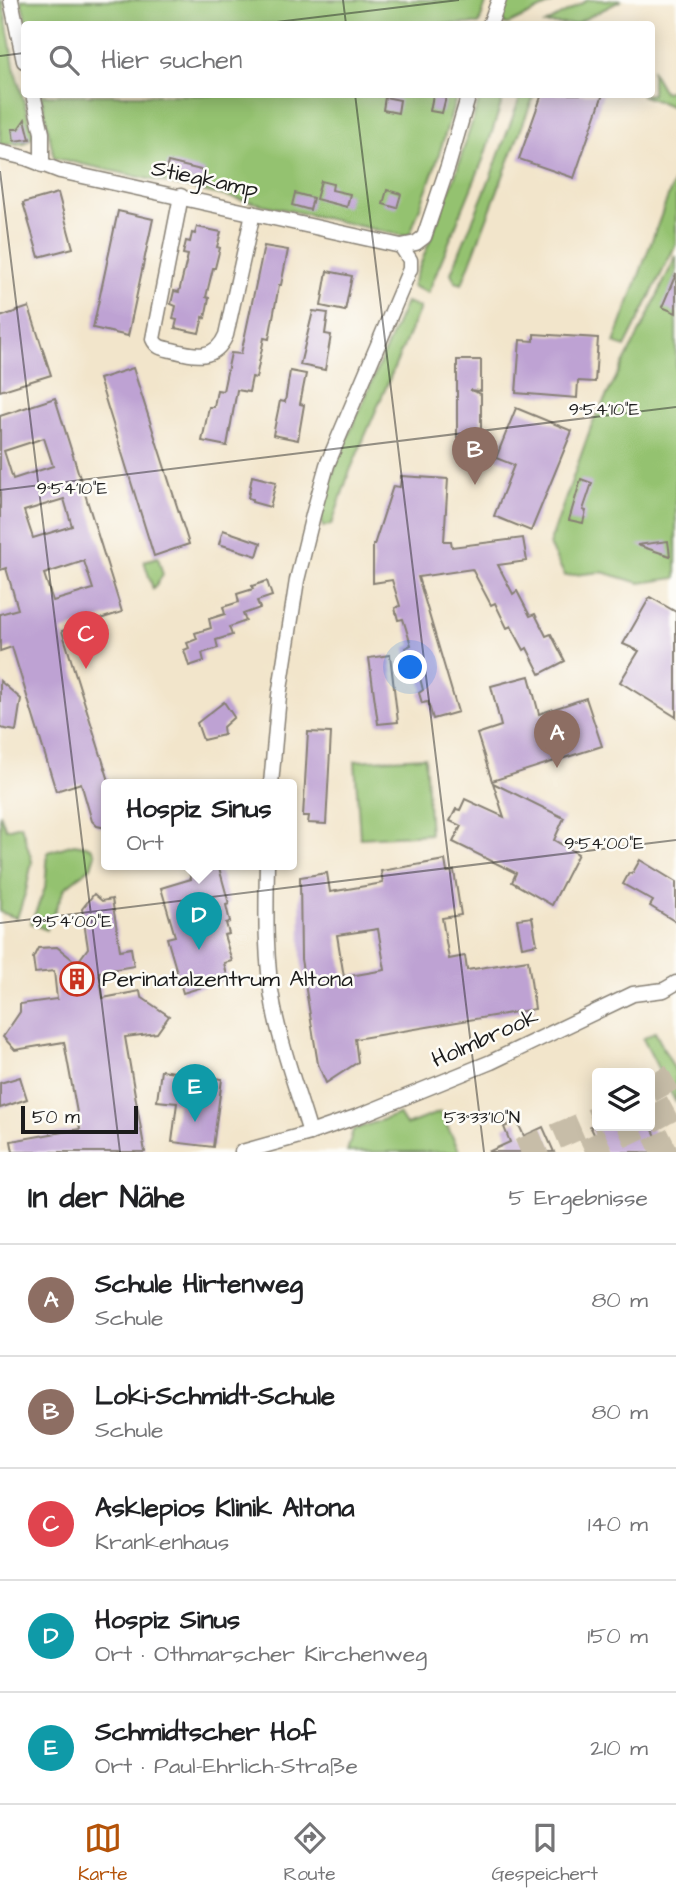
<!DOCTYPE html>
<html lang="de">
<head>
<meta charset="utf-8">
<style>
	:root { --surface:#fff; --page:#f6f6f6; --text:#202124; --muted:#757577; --line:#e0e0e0; --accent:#b45309 }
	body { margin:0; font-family:"Architects Daughter",sans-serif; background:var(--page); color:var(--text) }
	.controls { position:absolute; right:21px; bottom:21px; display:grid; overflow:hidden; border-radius:7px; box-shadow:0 4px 18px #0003 }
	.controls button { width:63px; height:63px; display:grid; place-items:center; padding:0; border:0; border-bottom:2px solid var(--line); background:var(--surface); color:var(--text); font:35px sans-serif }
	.scale { position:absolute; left:21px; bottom:18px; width:117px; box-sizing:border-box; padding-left:7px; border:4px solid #1c1c1c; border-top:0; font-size:19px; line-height:24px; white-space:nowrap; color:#1c1c1c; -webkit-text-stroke:5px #fdfcf7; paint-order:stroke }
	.you { position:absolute; left:411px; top:668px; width:24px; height:24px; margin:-18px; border:5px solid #fff; border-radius:50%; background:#1a73e8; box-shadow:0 0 0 10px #1a73e833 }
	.badge { display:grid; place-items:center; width:46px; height:46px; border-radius:50%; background:var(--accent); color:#fff; font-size:23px; font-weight:700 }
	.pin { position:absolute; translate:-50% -58px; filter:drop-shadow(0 2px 4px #0008) }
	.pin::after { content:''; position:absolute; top:37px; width:24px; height:21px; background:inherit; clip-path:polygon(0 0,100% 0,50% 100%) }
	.popup { position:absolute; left:101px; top:779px; width:196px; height:91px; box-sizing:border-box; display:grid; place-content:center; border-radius:7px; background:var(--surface); filter:drop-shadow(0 2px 5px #0005); font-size:23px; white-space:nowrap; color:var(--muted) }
	.popup b { font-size:26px; color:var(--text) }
	.popup::after { content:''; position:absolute; left:50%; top:100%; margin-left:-14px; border:14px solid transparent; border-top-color:var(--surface) }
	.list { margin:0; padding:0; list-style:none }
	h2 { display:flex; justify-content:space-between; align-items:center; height:91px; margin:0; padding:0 28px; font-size:30px }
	h2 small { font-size:23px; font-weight:400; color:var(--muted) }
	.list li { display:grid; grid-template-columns:46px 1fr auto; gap:21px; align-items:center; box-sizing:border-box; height:112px; padding:0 28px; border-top:2px solid var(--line) }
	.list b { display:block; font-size:26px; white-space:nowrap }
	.list p { margin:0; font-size:23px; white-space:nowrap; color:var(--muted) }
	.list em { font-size:23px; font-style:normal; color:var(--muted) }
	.icon { flex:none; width:38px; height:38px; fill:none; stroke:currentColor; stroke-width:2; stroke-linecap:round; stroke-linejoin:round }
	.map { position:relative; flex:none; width:676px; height:1152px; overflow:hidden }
	.search { position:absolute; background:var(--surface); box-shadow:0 4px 18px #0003; left:21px; right:21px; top:21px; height:77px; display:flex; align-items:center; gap:18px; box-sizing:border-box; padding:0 24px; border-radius:7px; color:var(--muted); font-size:26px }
	.sheet { height:651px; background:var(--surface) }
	nav { display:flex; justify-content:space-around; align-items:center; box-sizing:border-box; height:98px; border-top:2px solid var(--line); background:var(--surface); font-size:19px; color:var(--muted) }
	nav a { display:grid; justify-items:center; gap:4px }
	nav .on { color:var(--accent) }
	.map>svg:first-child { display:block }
	.green { fill:#94c270; stroke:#586f46; stroke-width:2 }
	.building { fill:#bea2d3; fill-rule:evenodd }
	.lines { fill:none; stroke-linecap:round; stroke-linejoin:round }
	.motorway-tunnel { stroke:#c7bda8; stroke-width:26; stroke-dasharray:26 13; stroke-linecap:butt }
	.minor-casing { stroke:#878074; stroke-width:17 }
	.minor { stroke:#fff; stroke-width:14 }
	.ticks { fill:none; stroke:#1c1c1c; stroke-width:2; stroke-opacity:0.45 }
	.labels { text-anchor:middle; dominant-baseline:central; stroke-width:5; stroke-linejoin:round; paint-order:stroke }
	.street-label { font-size:23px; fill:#1c1c1c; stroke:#fdfcf7 }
	.poi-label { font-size:23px; fill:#1c1c1c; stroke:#fdfcf7; text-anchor:start }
	.ticks-label { font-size:18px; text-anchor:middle; fill:#1c1c1c; stroke:#fdfcf7; stroke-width:5; stroke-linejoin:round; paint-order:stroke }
</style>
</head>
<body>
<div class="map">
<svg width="676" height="1152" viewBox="0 0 676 1152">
	<rect width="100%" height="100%" fill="#fdfcf7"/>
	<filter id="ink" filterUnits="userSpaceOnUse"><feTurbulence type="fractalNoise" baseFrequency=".0143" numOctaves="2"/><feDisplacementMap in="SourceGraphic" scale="14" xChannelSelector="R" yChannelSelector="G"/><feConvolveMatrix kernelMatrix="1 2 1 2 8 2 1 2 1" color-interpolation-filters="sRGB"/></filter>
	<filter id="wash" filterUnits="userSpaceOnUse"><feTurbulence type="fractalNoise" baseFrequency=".00686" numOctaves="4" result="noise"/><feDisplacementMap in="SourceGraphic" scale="28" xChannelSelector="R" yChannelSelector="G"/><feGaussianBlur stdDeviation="1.57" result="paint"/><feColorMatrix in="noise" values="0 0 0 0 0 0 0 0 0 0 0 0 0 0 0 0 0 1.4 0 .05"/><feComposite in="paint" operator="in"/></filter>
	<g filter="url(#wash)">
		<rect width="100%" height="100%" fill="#f2e5cb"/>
		<g class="green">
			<polygon points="0,0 3,2 15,71 34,136 24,143 0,145"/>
			<polygon points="21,0 487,0 479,24 27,24"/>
			<polygon points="508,0 559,0 509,24 505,24 501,18"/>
			<polygon points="588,0 622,0 575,24 545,24"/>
			<polygon points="652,71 664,92 676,90 676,108 641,95 652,94"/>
			<polygon points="481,94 504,95 483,160 428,293 412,286 455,176"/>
			<polygon points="41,95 457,95 436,164 410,234 404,236 54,158"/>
			<polygon points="521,95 534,95 462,284 455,282 451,273 491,176"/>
			<polygon points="676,175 676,244 625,347 614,343"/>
			<polygon points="676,256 676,578 640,583 602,572 565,576 549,545 592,424 645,322"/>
			<polygon points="406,302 420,308 349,473 332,524 323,527 321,515 335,467"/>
			<polygon points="158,557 163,575 153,589 144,561"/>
			<polygon points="425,757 430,834 360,838 355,761"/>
			<polygon points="0,813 6,829 21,825 32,861 26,891 17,918 0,912"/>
			<polygon points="74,844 91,847 95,854 91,867 65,888 46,930 31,923 45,888 48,852"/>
			<polygon points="655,1032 676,1072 676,1103 643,1039"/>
			<polygon points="440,1112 460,1152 347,1152 353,1130 399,1114 406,1125"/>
		</g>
		<g id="blocks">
			<g class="building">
				<polygon points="542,94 603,94 574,178 519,159"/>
				<polygon points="433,95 446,97 442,113 430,111"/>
				<polygon points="385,97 400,100 398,113 383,110"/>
				<polygon points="25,119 30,139 14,141 12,129 18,129"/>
				<polygon points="168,162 205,171 202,184 165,174"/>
				<polygon points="321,181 333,184 332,190 350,194 347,207 316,199"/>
				<polygon points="387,190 401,194 397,208 383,204"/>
				<polygon points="58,193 73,248 39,257 23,203"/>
				<polygon points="295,193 313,198 310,210 292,205"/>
				<polygon points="118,211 153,219 128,336 93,328"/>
				<polygon points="197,227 221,232 217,247 220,248 215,268 213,268 206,297 209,298 205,318 203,317 199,333 175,328 177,320 173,319 176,306 171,304 174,291 179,292 188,255 183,254 186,241 190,242 192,233 195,234"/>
				<polygon points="264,246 288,250 281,285 279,285 269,339 264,338 256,378 252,377 249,392 237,390 227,446 202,441 209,407 214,407 217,390 223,391 231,353 241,354"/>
				<polygon points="327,271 352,276 345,311 321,306"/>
				<polygon points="676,274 676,313 662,307"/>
				<polygon points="29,307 51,375 0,391 0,317"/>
				<polygon points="313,311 328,313 325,334 331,335 325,370 300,365"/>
				<polygon points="534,334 598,338 595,382 578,381 577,398 516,393 520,340 534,341"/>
				<polygon points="457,360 481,360 481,391 470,390 481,394 481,438 457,438"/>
				<polygon points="133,368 189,544 154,556 99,379"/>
				<polygon points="290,371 306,374 300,404 304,405 298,440 273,435 280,401 285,402"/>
				<path d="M 55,398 L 122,612 L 62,631 L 110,784 L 106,784 L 106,828 L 97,826 L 92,821 L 81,783 L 56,791 L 12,647 L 0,651 L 0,614 L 18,609 L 6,568 L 0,570 L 0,416 ZM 44,438 L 53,466 L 13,479 L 4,451 ZM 64,499 L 72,526 L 33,538 L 24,511 ZM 84,561 L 93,589 L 53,601 L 44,574 Z"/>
				<polygon points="516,408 572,431 531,531 494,516 514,465 496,458"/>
				<polygon points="252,476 276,482 270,507 252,502 252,499 248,498"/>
				<polygon points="401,476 448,479 444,541 451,541 452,547 523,538 527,561 498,565 513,594 517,591 530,616 535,614 546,636 551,634 565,661 540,674 527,648 524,650 511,626 507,628 495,603 491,605 472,569 418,577 458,712 433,719 428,702 422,703 419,693 423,690 415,658 409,659 405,648 411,645 403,619 398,620 395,608 400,606 392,580 373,583 373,545 374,545 393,486 400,487"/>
				<polygon points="581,479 592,483 583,510 586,511 583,523 569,520"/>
				<polygon points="223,530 261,543 257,556 219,544"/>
				<polygon points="668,541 670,556 637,545"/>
				<polygon points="267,581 272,596 257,601 260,608 243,614 246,621 229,627 232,635 216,640 218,648 202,653 204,661 189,666 184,650 189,648 187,643 197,639 195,633 211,628 209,619 225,614 223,607 239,602 237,594 253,589 252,586"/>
				<polygon points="650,597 676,612 676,717 620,682 639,651 623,644"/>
				<polygon points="390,655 398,722 378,724 369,658"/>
				<polygon points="529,676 539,714 586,698 602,746 492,781 477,734 501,726 491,686"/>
				<polygon points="0,681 21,699 16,731 0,728"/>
				<polygon points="224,702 234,717 223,727 224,735 203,740 197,723"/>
				<polygon points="308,732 331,733 326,824 308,823 309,816 303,816"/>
				<polygon points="493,783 564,818 554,840 578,854 552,905 512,882 516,873 453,842 461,826 450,821 456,809 460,810 465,799 504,817"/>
				<path d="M 445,860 L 447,872 L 454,871 L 461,915 L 442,918 L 449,959 L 465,956 L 467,970 L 528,960 L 535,1009 L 355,1039 L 358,1062 L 326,1083 L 318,1064 L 301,959 L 300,877 L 327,873 L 330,892 L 383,883 L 381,871 ZM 378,929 L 385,970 L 344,977 L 337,935 Z"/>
				<polygon points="640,860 676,882 676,922 650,906 653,901 623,884 629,873 632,874"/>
				<polygon points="218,864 229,904 226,905 230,922 226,923 229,934 224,935 232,961 224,963 228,979 183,993 167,938 175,936 161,888 191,879 189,872"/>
				<polygon points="94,894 102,901 112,899 120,950 131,948 134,966 99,972 103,998 140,991 141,997 169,1016 157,1033 125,1037 145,1152 13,1152 11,1141 80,1129 64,1042 15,1050 3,1037 20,1012 20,1004 57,999 54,971 35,973 33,958 38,948 57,947 77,963 88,948 82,909"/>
				<polygon points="532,917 537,944 522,947 517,919"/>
				<polygon points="161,1070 222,1079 213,1147 172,1142 177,1103 157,1101"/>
				<polygon points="20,1077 27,1099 0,1108 0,1083"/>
				<polygon points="517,1121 524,1136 543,1127 554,1152 488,1152 510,1142 504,1127"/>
				<polygon points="590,1126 651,1126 664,1152 603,1152"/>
			</g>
		</g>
	</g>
	<g filter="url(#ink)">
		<use href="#blocks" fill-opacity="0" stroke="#878074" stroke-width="2"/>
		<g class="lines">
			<g class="motorway-tunnel">
				<polyline points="650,1090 676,1075"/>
				<polyline points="650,1120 676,1106"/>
				<polyline points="520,1152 597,1119"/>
				<polyline points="585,1152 640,1126"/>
				<polyline points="650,1152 676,1139"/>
			</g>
			<defs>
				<g id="minor">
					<polyline points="11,0 24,61"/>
					<polyline points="490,24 499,0"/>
					<polyline points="33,94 42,133 42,165"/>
					<polyline points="0,152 26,158 60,171 401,246 416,243 424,237 448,166 469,94"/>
					<path d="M 181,196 L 153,339 C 157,348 163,348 172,350 C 195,356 215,361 226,335 L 253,213"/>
					<polyline points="271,784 279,696 297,580 313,515 327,465 410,269 410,260 401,246"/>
					<path d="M 267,864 C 266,913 265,961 274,1009 C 282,1051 298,1092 310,1133"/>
					<polyline points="242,1152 310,1133 361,1115 491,1062 633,994 664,990 676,983"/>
				</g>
			</defs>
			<use href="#minor" class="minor-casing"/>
			<use href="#minor" class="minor"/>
		</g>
	</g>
	<path class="ticks" d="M 343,0 L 346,24M 260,24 L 459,0M 0,56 L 24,53M 355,94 L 484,1152M 0,171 L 120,1152M 0,490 L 676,407M 0,923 L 676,840"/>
	<defs>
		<symbol id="building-ring" viewBox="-11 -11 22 22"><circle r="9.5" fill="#fdfcf7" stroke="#c8321e" stroke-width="1.5"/><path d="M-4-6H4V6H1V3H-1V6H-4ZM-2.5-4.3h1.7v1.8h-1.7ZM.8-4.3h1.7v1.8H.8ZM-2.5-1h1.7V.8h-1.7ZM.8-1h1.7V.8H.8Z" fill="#c8321e"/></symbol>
	</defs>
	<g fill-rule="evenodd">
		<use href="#building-ring" x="58" y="960" width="38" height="38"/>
	</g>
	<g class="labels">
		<g class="street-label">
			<text transform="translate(205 179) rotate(12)">Stiegkamp</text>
			<text transform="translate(485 1038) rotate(-24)">Holmbrook</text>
		</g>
		<g class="poi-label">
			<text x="102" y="979">Perinatalzentrum Altona</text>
		</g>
	</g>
	<g class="ticks-label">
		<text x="604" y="415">9°54'10"E</text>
		<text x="72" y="494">9°54'10"E</text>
		<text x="604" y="849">9°54'00"E</text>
		<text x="72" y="927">9°54'00"E</text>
		<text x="482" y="1123">53°33'10"N</text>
	</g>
</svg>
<div class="controls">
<button><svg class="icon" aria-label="layers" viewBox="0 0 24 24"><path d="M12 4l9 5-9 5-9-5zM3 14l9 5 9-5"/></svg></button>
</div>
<div class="scale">50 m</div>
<div class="you"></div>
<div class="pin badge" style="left:557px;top:768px;background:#8d6e63">A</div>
<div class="pin badge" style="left:475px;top:485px;background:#8d6e63">B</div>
<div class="pin badge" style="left:86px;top:669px;background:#e0444e">C</div>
<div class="pin badge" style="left:199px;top:950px;background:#0f9aa8">D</div>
<div class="popup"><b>Hospiz Sinus</b>Ort</div>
<div class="pin badge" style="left:195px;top:1122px;background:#0f9aa8">E</div>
<div class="search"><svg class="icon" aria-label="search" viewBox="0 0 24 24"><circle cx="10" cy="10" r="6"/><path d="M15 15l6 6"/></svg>Hier suchen</div>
</div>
<section class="sheet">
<h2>In der Nähe<small>5 Ergebnisse</small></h2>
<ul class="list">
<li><span class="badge" style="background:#8d6e63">A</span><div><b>Schule Hirtenweg</b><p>Schule</p></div><em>80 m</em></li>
<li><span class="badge" style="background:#8d6e63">B</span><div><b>Loki-Schmidt-Schule</b><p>Schule</p></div><em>80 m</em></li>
<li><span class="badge" style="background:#e0444e">C</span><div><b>Asklepios Klinik Altona</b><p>Krankenhaus</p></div><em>140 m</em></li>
<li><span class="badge" style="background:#0f9aa8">D</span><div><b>Hospiz Sinus</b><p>Ort · Othmarscher Kirchenweg</p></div><em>150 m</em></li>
<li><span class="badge" style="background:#0f9aa8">E</span><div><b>Schmidtscher Hof</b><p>Ort · Paul-Ehrlich-Straße</p></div><em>210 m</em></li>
</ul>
</section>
<nav>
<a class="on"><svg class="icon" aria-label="map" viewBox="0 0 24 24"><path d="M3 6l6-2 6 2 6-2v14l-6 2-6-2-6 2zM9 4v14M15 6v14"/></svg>Karte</a>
<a><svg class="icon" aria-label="directions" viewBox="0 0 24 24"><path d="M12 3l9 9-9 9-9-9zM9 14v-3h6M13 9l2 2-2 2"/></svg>Route</a>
<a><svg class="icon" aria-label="saved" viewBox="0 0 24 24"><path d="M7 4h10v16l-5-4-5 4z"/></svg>Gespeichert</a>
</nav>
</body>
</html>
